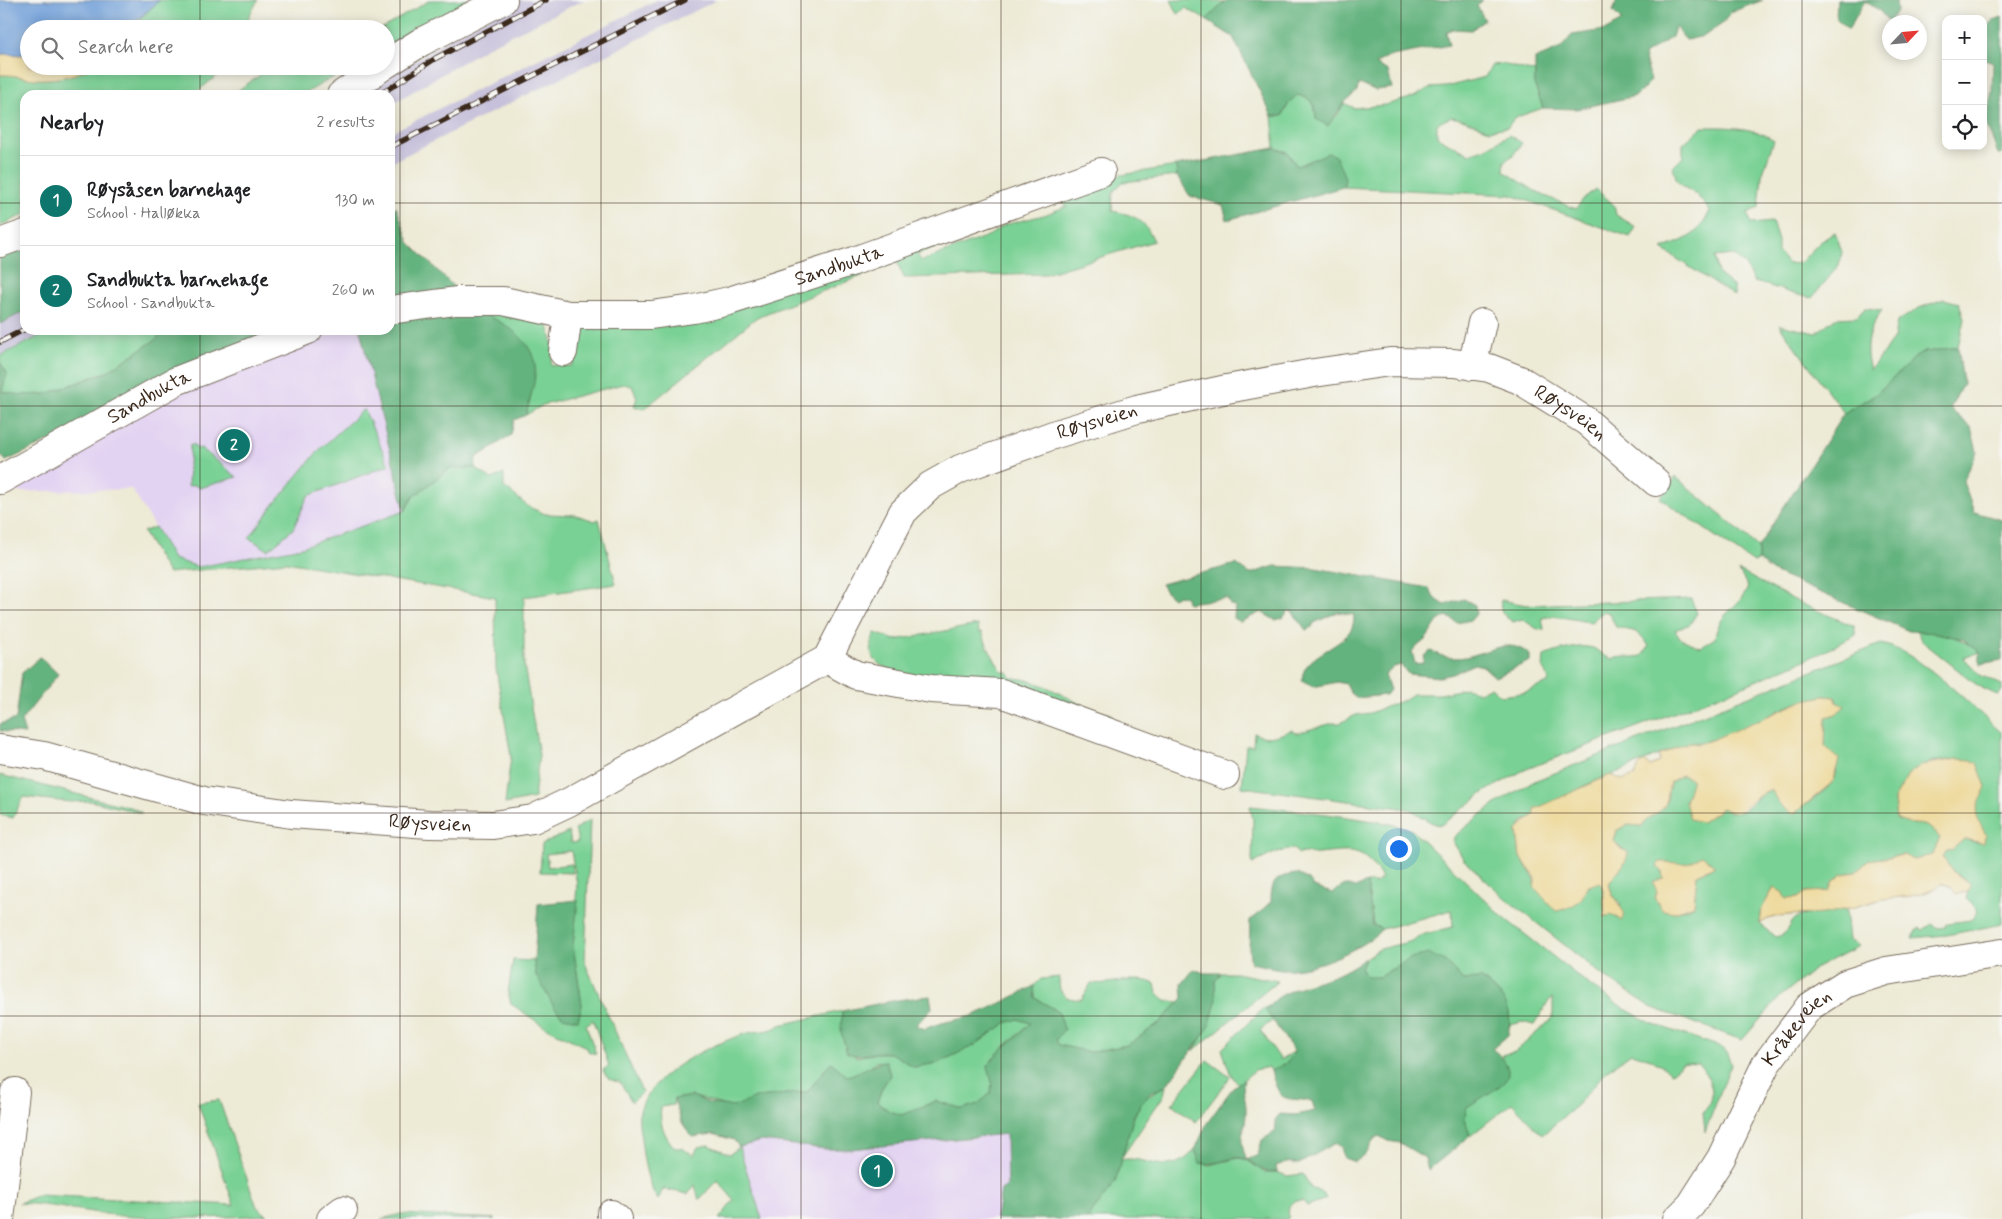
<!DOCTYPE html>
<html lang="en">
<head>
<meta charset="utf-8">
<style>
	:root { --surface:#fff; --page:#f6f6f6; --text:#202124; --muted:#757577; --line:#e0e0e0; --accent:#0f766e }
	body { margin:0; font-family:Mynerve,sans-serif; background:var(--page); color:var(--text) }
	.controls { position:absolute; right:15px; top:15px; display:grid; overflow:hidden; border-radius:10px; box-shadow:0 2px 12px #0003 }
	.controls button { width:45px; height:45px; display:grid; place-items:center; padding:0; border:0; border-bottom:1px solid var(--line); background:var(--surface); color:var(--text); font:25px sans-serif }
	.compass { position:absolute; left:1882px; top:15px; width:45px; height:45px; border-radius:50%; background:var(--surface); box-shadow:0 2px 12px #0003; rotate:64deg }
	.you { position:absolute; left:1398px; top:848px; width:18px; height:18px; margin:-12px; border:4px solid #fff; border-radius:50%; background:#1a73e8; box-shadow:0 0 0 8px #1a73e833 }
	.badge { display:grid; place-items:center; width:32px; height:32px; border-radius:50%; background:var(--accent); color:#fff; font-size:16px; font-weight:700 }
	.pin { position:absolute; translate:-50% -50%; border:2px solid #fff; box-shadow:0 1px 5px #0006 }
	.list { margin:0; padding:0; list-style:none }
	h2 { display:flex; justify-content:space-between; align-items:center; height:65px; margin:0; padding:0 20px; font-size:21px }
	h2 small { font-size:16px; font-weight:400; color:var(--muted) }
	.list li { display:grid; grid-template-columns:32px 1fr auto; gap:15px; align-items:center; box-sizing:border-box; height:90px; padding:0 20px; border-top:1px solid var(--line) }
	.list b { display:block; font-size:19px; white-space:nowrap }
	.list p { margin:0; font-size:16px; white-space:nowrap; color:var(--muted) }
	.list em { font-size:16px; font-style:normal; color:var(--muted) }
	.icon { flex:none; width:28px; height:28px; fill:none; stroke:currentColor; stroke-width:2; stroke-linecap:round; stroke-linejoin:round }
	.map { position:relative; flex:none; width:2002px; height:1219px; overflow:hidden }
	.search { position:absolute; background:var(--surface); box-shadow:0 2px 12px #0003; left:20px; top:20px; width:375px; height:55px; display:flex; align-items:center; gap:12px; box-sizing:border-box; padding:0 18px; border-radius:28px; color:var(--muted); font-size:19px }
	.panel { position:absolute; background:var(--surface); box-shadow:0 2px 12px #0003; left:20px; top:90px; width:375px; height:245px; border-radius:15px }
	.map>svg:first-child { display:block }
	.built { fill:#e3d3f2 }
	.industrial { fill:#c6c0da }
	.green { fill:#7ad195; stroke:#5a7e5a; fill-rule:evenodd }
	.forest { fill:#63b37e; stroke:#4f6e4e }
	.sand { fill:#eeda9e; stroke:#94825e }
	.water { fill:#6e9ed8; stroke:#54647b }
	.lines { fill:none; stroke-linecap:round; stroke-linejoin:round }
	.street-casing { stroke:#796d5e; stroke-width:30 }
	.street { stroke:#fff; stroke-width:28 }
	.rail-casing { stroke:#3b2a1e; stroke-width:5.5 }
	.rail { stroke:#f6f6f2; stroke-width:4; stroke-dasharray:11; stroke-linecap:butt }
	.grid { fill:none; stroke:#3b2a1e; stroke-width:1; stroke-opacity:0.55 }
	.labels { text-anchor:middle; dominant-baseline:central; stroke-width:5; stroke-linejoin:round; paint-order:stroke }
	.street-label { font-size:20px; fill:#3b2a1e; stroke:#f6f6f2 }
</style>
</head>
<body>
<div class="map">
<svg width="2002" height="1219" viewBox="0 0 2002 1219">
	<rect width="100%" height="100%" fill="#f6f6f2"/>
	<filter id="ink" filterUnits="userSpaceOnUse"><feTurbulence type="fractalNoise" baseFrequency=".02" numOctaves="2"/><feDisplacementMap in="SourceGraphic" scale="10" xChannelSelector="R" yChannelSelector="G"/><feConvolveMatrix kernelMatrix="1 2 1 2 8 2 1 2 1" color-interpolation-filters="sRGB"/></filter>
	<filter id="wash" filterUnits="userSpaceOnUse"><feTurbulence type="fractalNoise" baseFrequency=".0096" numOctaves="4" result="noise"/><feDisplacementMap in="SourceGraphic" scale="20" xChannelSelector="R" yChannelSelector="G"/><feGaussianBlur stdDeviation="1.12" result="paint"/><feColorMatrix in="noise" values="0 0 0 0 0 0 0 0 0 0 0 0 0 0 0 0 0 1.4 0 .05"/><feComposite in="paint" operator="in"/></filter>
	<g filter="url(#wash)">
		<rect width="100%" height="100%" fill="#edead5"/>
		<g class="built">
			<polygon points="345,330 360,330 405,511 302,547 199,567 173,559 132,489 13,492 10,486 213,376 281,350"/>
			<polygon points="1006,1134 1007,1186 1001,1190 996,1219 762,1219 739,1147 762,1141 825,1149"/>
		</g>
		<g class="industrial">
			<polygon points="520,0 584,0 491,45 390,105 390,95 360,95 450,38"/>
			<polygon points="657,0 717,0 390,163 390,133"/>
			<polygon points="25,311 25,330 52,330 0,356 0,324"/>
		</g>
		<g class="green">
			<polygon points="160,0 258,0 249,16 247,29 129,29"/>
			<polygon points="430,0 470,0 386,47 386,29 381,29"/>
			<polygon points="1171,0 1210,0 1224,3 1206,20 1186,8 1178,14"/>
			<path d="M 1503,64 L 1535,72 L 1535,86 L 1543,108 L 1514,118 L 1508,127 L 1489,130 L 1465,120 L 1451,117 L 1437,124 L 1437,137 L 1469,154 L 1484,149 L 1509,135 L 1522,143 L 1513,155 L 1505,161 L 1504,171 L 1538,193 L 1576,209 L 1584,198 L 1596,189 L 1614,205 L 1616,215 L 1636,227 L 1630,237 L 1511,195 L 1343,187 L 1345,178 L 1312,160 L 1297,166 L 1287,152 L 1275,148 L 1272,116 L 1282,116 L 1289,103 L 1297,95 C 1313,99 1315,102 1316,119 L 1337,116 L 1344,103 L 1354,108 L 1385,105 L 1414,97 L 1429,88 L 1446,87 L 1485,77 L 1492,65 Z"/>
			<path d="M 92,66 L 229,66 L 193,95 L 25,95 L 25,214 L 0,226 L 0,75 C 15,74 29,80 43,79 C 59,79 79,75 92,66 Z"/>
			<polygon points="279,66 299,66 304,71 313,66 353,66 302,95 231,95 263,73"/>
			<path d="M 1702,127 C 1727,127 1752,126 1774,140 L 1762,175 L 1759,207 L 1748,213 L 1751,224 L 1772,222 L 1778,241 L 1778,252 L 1788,264 L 1800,263 L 1819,243 L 1835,232 L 1842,252 L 1839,265 L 1812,298 C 1791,295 1775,286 1754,282 L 1744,264 L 1733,255 L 1715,257 L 1718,274 L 1734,287 L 1734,296 L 1662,249 C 1687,239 1698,236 1710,211 L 1696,194 L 1682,186 L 1677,181 L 1673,167 L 1683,157 L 1683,144 Z"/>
			<path d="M 1176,166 L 1177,176 L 1123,182 L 1113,192 L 1112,211 C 1135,215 1144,219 1154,241 L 1045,274 L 904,278 L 897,262 L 757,317 L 644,409 L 634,406 L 637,398 L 632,386 L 623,384 L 543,405 L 526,415 L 533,385 L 472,309 L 547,322 L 553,345 L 551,365 L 572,366 L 577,332 L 582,327 L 975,228 L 979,231 L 917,255 L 922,261 L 990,235 L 1004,225 L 1044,215 L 1067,206 L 1062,201 L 1097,179 Z"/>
			<path d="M 1944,299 L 1959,303 L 1964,319 L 1958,347 L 1920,353 L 1875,395 L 1844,413 L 1779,325 L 1816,333 L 1835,318 L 1857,317 L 1865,308 L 1882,310 C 1868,331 1863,344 1870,370 L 1894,338 L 1897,322 L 1919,308 Z"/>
			<polygon points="52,330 166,330 155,340 107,372 46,394 22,395 1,392 7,373 0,362 0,356"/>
			<polygon points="364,409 389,465 308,496 293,529 268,550 249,538 275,503 319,450"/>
			<polygon points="190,445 194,445 197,449 201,448 237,477 200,488 195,485 188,486"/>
			<polygon points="450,468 475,468 492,479 504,474 504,487 529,507 545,514 576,515 595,521 599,519 616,584 524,597 524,665 539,755 534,798 505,804 511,756 496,669 495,597 286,562 168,573 143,532 155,527 173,559 199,567 302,547 405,511 413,497"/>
			<polygon points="1676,477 1758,547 1758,561 1754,563 1660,498"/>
			<path d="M 1739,571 L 1804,605 L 1854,626 L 1856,635 L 1821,653 L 1739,688 L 1524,770 L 1486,791 L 1441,825 C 1428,824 1420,813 1408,809 L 1242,787 L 1246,746 L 1253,746 L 1254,733 C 1266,740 1279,736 1291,730 L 1297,733 L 1333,723 L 1340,723 L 1356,715 L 1370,713 L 1404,700 L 1413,694 L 1441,694 L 1467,688 L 1479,693 L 1491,687 L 1501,696 L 1523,693 L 1548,683 L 1549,678 L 1543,669 L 1544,656 C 1556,651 1584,643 1595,649 C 1601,653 1605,657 1612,659 C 1623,656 1631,658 1642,656 L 1649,646 L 1637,632 L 1616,627 L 1609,613 L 1604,611 L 1591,622 C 1576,621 1555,613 1542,618 L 1544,629 L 1539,630 L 1522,619 L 1513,622 C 1504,616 1499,612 1501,600 L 1526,605 L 1691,599 L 1697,613 L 1690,624 L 1675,630 L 1681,639 L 1701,647 L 1715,638 C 1719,611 1740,608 1748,587 Z"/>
			<path d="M 978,625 L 979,632 L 982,632 L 988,648 L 1002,672 L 1008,672 L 1012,678 C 1048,679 1080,711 1111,714 L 1113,719 L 1126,727 L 1124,729 C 1081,708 1038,688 991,679 C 963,674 904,681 882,666 C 868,657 869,645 875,633 L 895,640 Z"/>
			<path d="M 1916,631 C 1943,633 1958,635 1980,652 L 1964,658 L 1980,675 L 2002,685 L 2002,691 L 1997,695 L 1978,686 L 1922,641 Z"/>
			<path d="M 1881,644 C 1919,651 1972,707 2002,733 L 2002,924 L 1947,935 L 1912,938 L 1919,928 L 1923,930 L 1932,924 L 1938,928 L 1946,927 L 1945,925 L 1948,923 L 1971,920 L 1977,912 L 1973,903 L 1966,898 L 1968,892 L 1965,879 L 1951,870 L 1943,858 L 1947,850 L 1953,849 L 1964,839 L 1977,843 L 1986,835 L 1975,816 L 1976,809 L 1957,759 L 1931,762 L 1909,774 L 1894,799 L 1896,819 C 1916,830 1923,816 1940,838 L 1933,855 L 1913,859 L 1903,855 L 1869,860 L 1856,872 L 1842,874 L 1832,883 L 1829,891 L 1806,892 L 1798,898 L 1786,899 L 1774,888 L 1762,908 L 1760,924 L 1775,937 C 1793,934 1787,920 1801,916 C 1815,912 1832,912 1846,909 L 1849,940 L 1859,946 L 1816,968 L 1781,996 L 1742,1040 L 1653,1008 L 1605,977 L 1505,898 L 1464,860 L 1453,842 L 1454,837 C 1480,814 1505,796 1537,780 ZM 1824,696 L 1835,697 L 1837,702 L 1836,714 L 1826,717 C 1824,725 1823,736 1825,745 C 1828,756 1843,767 1833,781 C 1827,790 1814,798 1806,805 L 1773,790 L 1761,795 L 1742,812 L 1722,808 L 1702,822 L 1692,778 L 1682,775 L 1670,782 C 1668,790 1668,801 1664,807 C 1658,815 1650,813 1642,826 L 1628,825 L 1617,830 L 1614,841 L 1621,849 L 1627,852 C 1627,866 1615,872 1609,884 L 1612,894 L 1620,903 L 1621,921 C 1616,917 1612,913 1605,917 C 1603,903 1606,894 1600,882 L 1597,881 C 1580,891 1580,907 1556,911 L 1520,857 L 1517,831 L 1523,822 L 1584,786 L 1690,742 C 1710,747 1765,716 1787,707 C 1799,702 1811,699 1824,696 ZM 1668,862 L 1680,865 L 1693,862 L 1714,867 L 1697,874 L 1694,905 C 1682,915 1664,910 1655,898 L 1663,878 L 1662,871 Z"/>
			<polygon points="0,775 133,808 142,813 91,801 70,802 23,797 13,818 0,815"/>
			<path d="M 1250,806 L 1327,814 L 1387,823 L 1412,830 L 1503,917 L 1592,987 L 1625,1009 L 1653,1024 L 1721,1047 L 1727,1054 L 1731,1064 L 1705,1132 L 1703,1112 C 1720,1097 1710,1079 1699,1064 L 1683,1063 L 1672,1073 L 1651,1059 L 1631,1053 L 1606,1071 L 1578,1104 L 1542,1135 L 1512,1103 L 1470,1136 L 1465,1119 L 1466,1108 L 1484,1095 L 1508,1071 L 1502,1055 L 1515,1052 L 1553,1018 L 1553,999 L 1551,998 L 1534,1025 L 1522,1022 L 1510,1025 C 1509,1001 1500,994 1482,979 L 1463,980 L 1445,961 L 1397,966 L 1379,977 L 1367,978 L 1361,968 L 1366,958 L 1379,949 L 1409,942 L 1425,934 L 1453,927 L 1452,910 L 1382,929 L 1373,925 L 1367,883 L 1376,883 L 1382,878 C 1362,846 1352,851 1318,854 C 1311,855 1307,851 1299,854 L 1293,849 L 1277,852 L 1252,864 L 1253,820 Z"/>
			<path d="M 590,820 L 585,963 L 642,1092 L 632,1102 L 620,1082 C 611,1081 606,1078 603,1070 L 609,1066 L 593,1020 L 586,1025 L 596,1054 L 589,1052 L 586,1047 L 545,1027 L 511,1004 L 508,992 L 513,960 L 534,961 L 536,975 L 563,1017 L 578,1020 L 582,1005 L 573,946 L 577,884 L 571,851 L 546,854 L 548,867 L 572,864 L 573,873 L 540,872 L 542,844 L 569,832 L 571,843 L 578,842 L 575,829 Z"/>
			<path d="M 1221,973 L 1236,973 L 1278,981 L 1193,1051 C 1210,1026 1217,1012 1215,981 Z"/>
			<path d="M 1060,977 C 1056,993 1067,1001 1082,999 L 1091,983 C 1112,986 1135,974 1155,984 L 1157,992 L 1165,1001 L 1180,1002 L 1159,1023 L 1128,1045 L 1090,1052 L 1059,1046 L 1055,1040 L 1059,1012 L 1035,998 L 1034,986 L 1041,979 Z"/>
			<path d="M 1269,1006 L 1266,1011 L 1273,1020 L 1260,1030 L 1281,1060 L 1295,1051 C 1289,1064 1283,1064 1271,1071 L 1269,1067 L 1255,1070 L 1238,1084 L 1230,1073 L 1222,1049 L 1261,1010 Z"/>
			<path d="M 842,1011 L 842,1020 L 856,1057 L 878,1053 L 892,1053 L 914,1067 L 938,1063 L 975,1045 L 1005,1023 L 1018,1019 L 1030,1023 C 1016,1038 999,1048 988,1066 L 992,1082 L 991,1093 L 978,1104 L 963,1109 L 936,1101 L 901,1115 L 889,1111 L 877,1102 L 882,1088 L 890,1075 L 886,1061 L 876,1062 L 862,1072 L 847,1076 L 831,1062 L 807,1092 L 758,1097 L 733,1108 L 692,1096 L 674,1099 L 673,1105 L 661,1107 C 659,1123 664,1136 675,1148 L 681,1148 L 694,1155 L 698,1147 L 708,1145 L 730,1154 L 739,1147 L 762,1219 L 719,1219 L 734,1200 L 717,1180 L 699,1200 L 695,1185 L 688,1194 L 663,1189 L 658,1200 C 648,1185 644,1164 642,1146 C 641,1136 638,1125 639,1115 C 647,1074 708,1046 744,1034 C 757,1030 770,1033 780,1025 Z"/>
			<polygon points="1207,1060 1230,1077 1196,1122 1172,1104"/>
			<path d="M 1166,1086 L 1164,1095 L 1122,1157 C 1133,1125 1131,1100 1166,1086 Z"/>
			<path d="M 219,1100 L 257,1207 L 267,1215 C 222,1218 178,1219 133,1217 C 95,1214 58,1205 19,1203 L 39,1195 L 234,1205 L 198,1103 Z"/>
			<path d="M 1195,1150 L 1200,1163 L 1209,1165 L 1239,1158 L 1247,1160 L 1264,1172 L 1277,1172 L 1287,1176 L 1303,1174 L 1311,1188 L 1323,1193 L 1326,1199 L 1307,1206 L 1303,1201 L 1294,1201 L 1289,1206 L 1288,1219 L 1087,1219 L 1115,1182 L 1121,1160 C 1140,1155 1160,1171 1179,1162 C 1185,1160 1191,1154 1195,1150 Z"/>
			<polygon points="401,1214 496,1219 381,1219"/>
		</g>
		<g class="forest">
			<path d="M 1227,0 L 1483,0 L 1477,6 L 1485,20 L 1471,30 L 1452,29 L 1446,32 L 1449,45 L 1387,57 L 1375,64 L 1388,71 L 1392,88 L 1375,90 L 1359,84 L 1357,91 L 1344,103 L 1328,126 L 1316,119 C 1315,102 1313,99 1297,95 L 1289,103 L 1282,116 L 1272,116 L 1233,37 L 1206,20 Z"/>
			<polygon points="1617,0 1763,0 1731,12 1722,24 1704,36 1686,40 1675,27 1672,37 1644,55 1651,81 1636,96 1577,109 1543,108 1535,86 1535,59 1561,48 1572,35 1606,30 1622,21 1613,11"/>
			<polygon points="1837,0 1896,0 1897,11 1889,22 1879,10 1865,1 1848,30 1836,18"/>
			<polygon points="2002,17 2002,154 1998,154 1986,123 1992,91 1993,62 1983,58 1983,33 1994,20"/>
			<polygon points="1275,148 1287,152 1297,166 1328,153 1336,156 1345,178 1343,187 1227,220 1223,205 1190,196 1177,176 1176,166"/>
			<polygon points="396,207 409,242 457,290 390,297 390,210"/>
			<polygon points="25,241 25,311 0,324 0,253"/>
			<path d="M 472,309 C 496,318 531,335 535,365 C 537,381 529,400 526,415 L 514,420 L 511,435 L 476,458 L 475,468 L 450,468 L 413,497 L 405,511 L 360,330 L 390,330 L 390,319 Z"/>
			<polygon points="166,330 285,330 6,461 0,454 0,362 7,373 2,392 22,395 46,394 107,372 155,340"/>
			<polygon points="1958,347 1963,383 1950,409 1971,427 1977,452 1963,482 1974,512 2002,520 2002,660 1980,664 1980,652 1963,639 1936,633 1909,631 1775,573 1758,561 1758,547 1844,413 1875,395 1920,353"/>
			<path d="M 1236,564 L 1250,574 L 1275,566 L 1315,568 L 1429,588 L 1434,598 L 1445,605 L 1464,599 L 1475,605 L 1476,614 L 1471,620 L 1457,623 L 1447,616 L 1438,621 L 1426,639 L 1412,651 L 1415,664 L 1423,663 L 1424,656 L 1431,651 C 1472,675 1499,627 1530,655 L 1530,661 L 1495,677 L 1483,666 L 1474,664 L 1453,674 L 1439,677 L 1408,674 L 1401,665 L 1394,667 L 1385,675 L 1390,690 L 1386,695 L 1357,698 L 1350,692 L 1346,684 L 1337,682 L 1313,687 L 1302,680 C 1303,649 1356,649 1354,615 L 1338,612 L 1314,623 L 1312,627 L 1306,630 L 1292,611 L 1288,611 L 1283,618 L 1275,620 L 1261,612 L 1240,622 L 1234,618 L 1235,606 L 1230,605 L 1227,598 L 1187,603 L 1186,597 L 1178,595 L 1173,598 L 1166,592 L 1161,584 Z"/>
			<polygon points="40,657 58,674 21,721 25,734 0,731 0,724 16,719 22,673"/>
			<path d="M 1297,874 L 1309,880 L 1314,887 L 1332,893 L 1345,885 L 1355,888 L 1367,883 L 1373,925 L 1382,929 C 1363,949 1310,972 1282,969 C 1272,968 1261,965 1251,963 L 1249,951 L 1250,920 C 1260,915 1262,908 1271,902 C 1271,881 1276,876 1297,874 Z"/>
			<polygon points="578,900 573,946 582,1005 578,1020 563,1017 554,1007 536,975 534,961 538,904"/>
			<path d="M 1429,954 L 1445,961 L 1463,980 L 1482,979 C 1503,997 1514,1006 1508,1035 L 1492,1049 C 1501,1055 1514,1069 1505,1081 C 1501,1087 1474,1102 1466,1108 L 1465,1119 L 1470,1136 L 1428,1170 L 1425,1158 L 1400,1143 L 1388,1141 L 1379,1136 L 1374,1139 L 1367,1153 L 1355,1162 L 1344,1158 L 1341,1147 L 1335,1143 L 1299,1164 L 1287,1162 L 1276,1166 L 1277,1172 C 1255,1173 1256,1161 1242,1158 C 1232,1156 1218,1166 1200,1163 L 1195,1150 L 1207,1123 L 1234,1086 L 1244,1080 C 1241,1091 1247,1101 1246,1112 C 1246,1134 1236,1134 1247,1160 L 1258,1155 L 1262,1140 L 1276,1131 L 1275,1120 L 1280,1114 L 1295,1115 L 1315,1111 L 1312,1101 C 1283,1097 1281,1105 1271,1071 C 1283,1064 1290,1064 1294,1051 L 1266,1011 C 1277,990 1311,984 1331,977 C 1343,973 1355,965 1366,958 L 1361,968 L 1366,977 L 1379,977 L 1411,958 Z"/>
			<path d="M 1194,969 L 1204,973 L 1221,973 L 1215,981 L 1216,1002 L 1209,1027 L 1166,1086 L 1151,1092 L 1140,1105 L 1134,1115 L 1115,1182 L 1087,1219 L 996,1219 L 1001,1190 L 1007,1186 L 1006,1134 L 850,1149 L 825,1149 L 762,1141 L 739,1147 L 734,1140 L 713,1134 L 692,1137 L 681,1121 L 674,1099 L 692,1096 L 709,1103 L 733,1107 L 758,1097 L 807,1092 L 831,1062 L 847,1076 C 862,1072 872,1063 886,1061 L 890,1075 L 882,1088 L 877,1102 L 889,1111 L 902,1115 L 936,1101 L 963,1109 L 978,1104 L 991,1093 L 992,1082 L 988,1066 C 999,1048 1017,1039 1030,1023 L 1018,1019 L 1006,1023 L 975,1045 L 937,1063 L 914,1067 C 906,1063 897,1055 890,1053 C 875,1050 862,1059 847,1053 L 841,1032 L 842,1011 L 897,1000 L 930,996 L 932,1008 L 916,1025 L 925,1029 C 941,1021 958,1021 974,1015 C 995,1007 1015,996 1034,986 L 1035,998 L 1059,1012 L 1064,1029 L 1056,1040 L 1059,1045 L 1090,1052 L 1128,1045 L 1159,1023 L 1183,998 L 1182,984 Z"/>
		</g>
		<g class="sand">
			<path d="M 0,54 L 29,55 L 29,66 L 92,66 C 79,75 59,79 43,79 C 29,80 15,74 0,75 Z"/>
			<path d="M 1824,696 L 1835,697 L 1837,702 L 1845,706 L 1836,714 L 1826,717 L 1825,746 L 1839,759 L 1833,782 L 1794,814 C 1783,809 1776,802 1772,790 C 1765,793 1759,795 1753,800 C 1740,810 1740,818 1722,808 L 1702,822 L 1690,819 L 1685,802 L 1692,779 L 1682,775 L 1670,782 C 1668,790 1668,801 1664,807 C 1658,815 1650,813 1642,826 L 1628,825 L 1617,830 L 1614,841 L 1621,849 L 1628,852 C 1627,866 1615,872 1609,884 L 1612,894 L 1625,914 L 1621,921 C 1616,916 1612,913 1605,917 C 1603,903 1606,894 1600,882 L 1586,887 C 1585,902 1568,909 1556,911 L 1534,887 L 1536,878 L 1520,857 L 1517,830 L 1535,814 L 1535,809 L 1610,775 L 1623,780 L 1635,776 L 1639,766 L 1644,761 L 1650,766 L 1659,762 L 1659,755 L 1690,742 L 1698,744 L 1714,739 L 1805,700 Z"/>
			<path d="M 1957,759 L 1971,760 L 1977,763 L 1986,787 C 1974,813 1972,809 1986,835 L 1983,843 L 1964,839 L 1953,849 L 1947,850 L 1943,857 L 1951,870 L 1970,884 L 1968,892 L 1956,894 L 1950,886 L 1941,883 C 1938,885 1936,889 1932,890 C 1917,898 1896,896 1879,900 C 1861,905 1843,911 1823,914 C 1804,916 1776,911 1760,924 L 1762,908 L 1774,888 L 1782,892 L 1786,899 L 1798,898 L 1806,892 L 1829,891 L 1832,883 L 1842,874 L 1856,872 L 1869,860 L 1904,855 L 1913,859 L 1933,855 L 1940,838 C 1923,816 1916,830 1896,819 L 1894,799 L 1909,774 L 1921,765 Z"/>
			<path d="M 1702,855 L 1715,866 L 1697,874 L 1694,905 L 1675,912 L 1662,910 L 1655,898 L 1657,892 L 1653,882 L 1663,878 L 1662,871 L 1657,866 L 1660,862 C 1678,861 1684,869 1702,855 Z"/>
		</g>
		<polygon class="water" points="0,0 160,0 127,29 29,29 29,55 0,54"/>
	</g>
	<g filter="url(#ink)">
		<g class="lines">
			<defs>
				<g id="street">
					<polyline points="386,64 421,42 503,0"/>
					<polyline points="341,95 383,66"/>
					<polyline points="0,243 25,234"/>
					<path id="s1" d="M 390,310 L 456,301 L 503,301 L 568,315 L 651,315 L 694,309 L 729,301 L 851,262 L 1101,172"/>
					<polyline points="563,352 568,315"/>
					<polyline points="1472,366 1482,323"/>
					<path id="s2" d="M 0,480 L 176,381 L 308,330"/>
					<polyline points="827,659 856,675 931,689 1001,693 1225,775"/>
					<path id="s3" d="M 0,749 L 44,756 L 204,801 L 291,814 L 429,824 L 493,825 L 533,819 L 569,802 L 827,659 L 903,512 L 930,486 L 960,469 L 1056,434 L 1137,409 L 1227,389 L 1314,373 L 1390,362 L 1454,363 L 1489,368 L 1520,380 L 1586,421 L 1656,482"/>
					<polyline points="611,1214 617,1219"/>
					<polyline points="0,1219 15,1092"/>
					<polyline points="331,1219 343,1210"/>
					<path id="s4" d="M 1677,1219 L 1691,1205 L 1721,1158 L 1766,1064 L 1809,1007 L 1845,984 L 1886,971 L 2002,953"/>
				</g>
			</defs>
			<use href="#street" class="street-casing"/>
			<use href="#street" class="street"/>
			<defs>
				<g id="rail">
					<polyline points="379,95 436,58 546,0"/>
					<polyline points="390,147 685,0"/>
					<polyline points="0,342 25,329"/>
				</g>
			</defs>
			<use href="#rail" class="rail-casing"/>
			<use href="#rail" class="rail"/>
		</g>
	</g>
	<path class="grid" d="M 200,0 L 200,29M 400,0 L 400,1219M 601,0 L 601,1219M 801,0 L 801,1219M 1001,0 L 1001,1219M 1201,0 L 1201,1219M 1401,0 L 1401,1219M 1602,0 L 1602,1219M 1802,0 L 1802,1219M 200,66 L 200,95M 0,203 L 25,203M 390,203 L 2002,203M 200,330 L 200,1219M 0,406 L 2002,406M 0,610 L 2002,610M 0,813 L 2002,813M 0,1016 L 2002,1016"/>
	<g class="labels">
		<g class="street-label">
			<text stroke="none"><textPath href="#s1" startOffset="458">Sandbukta</textPath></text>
			<text stroke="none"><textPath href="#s2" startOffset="171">Sandbukta</textPath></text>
			<text stroke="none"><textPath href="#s3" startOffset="1751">Røysveien</textPath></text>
			<text stroke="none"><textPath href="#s3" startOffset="1259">Røysveien</textPath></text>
			<text stroke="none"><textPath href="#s3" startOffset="438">Røysveien</textPath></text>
			<text stroke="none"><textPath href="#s4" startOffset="228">Kråkeveien</textPath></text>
		</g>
	</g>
</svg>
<div class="controls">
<button>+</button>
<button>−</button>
<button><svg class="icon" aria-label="locate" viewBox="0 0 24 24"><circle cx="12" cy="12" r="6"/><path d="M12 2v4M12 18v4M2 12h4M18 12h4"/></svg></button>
</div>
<svg class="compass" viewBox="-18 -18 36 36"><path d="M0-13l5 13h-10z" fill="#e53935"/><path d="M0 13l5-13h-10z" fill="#757577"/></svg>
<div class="you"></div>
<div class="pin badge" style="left:877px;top:1171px">1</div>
<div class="pin badge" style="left:234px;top:445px">2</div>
<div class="search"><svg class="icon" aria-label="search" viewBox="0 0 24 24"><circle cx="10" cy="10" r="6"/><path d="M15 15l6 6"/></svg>Search here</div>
<section class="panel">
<h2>Nearby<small>2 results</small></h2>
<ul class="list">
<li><span class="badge">1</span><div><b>Røysåsen barnehage</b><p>School · Halløkka</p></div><em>130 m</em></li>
<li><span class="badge">2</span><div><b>Sandbukta barnehage</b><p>School · Sandbukta</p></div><em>260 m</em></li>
</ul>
</section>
</div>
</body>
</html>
